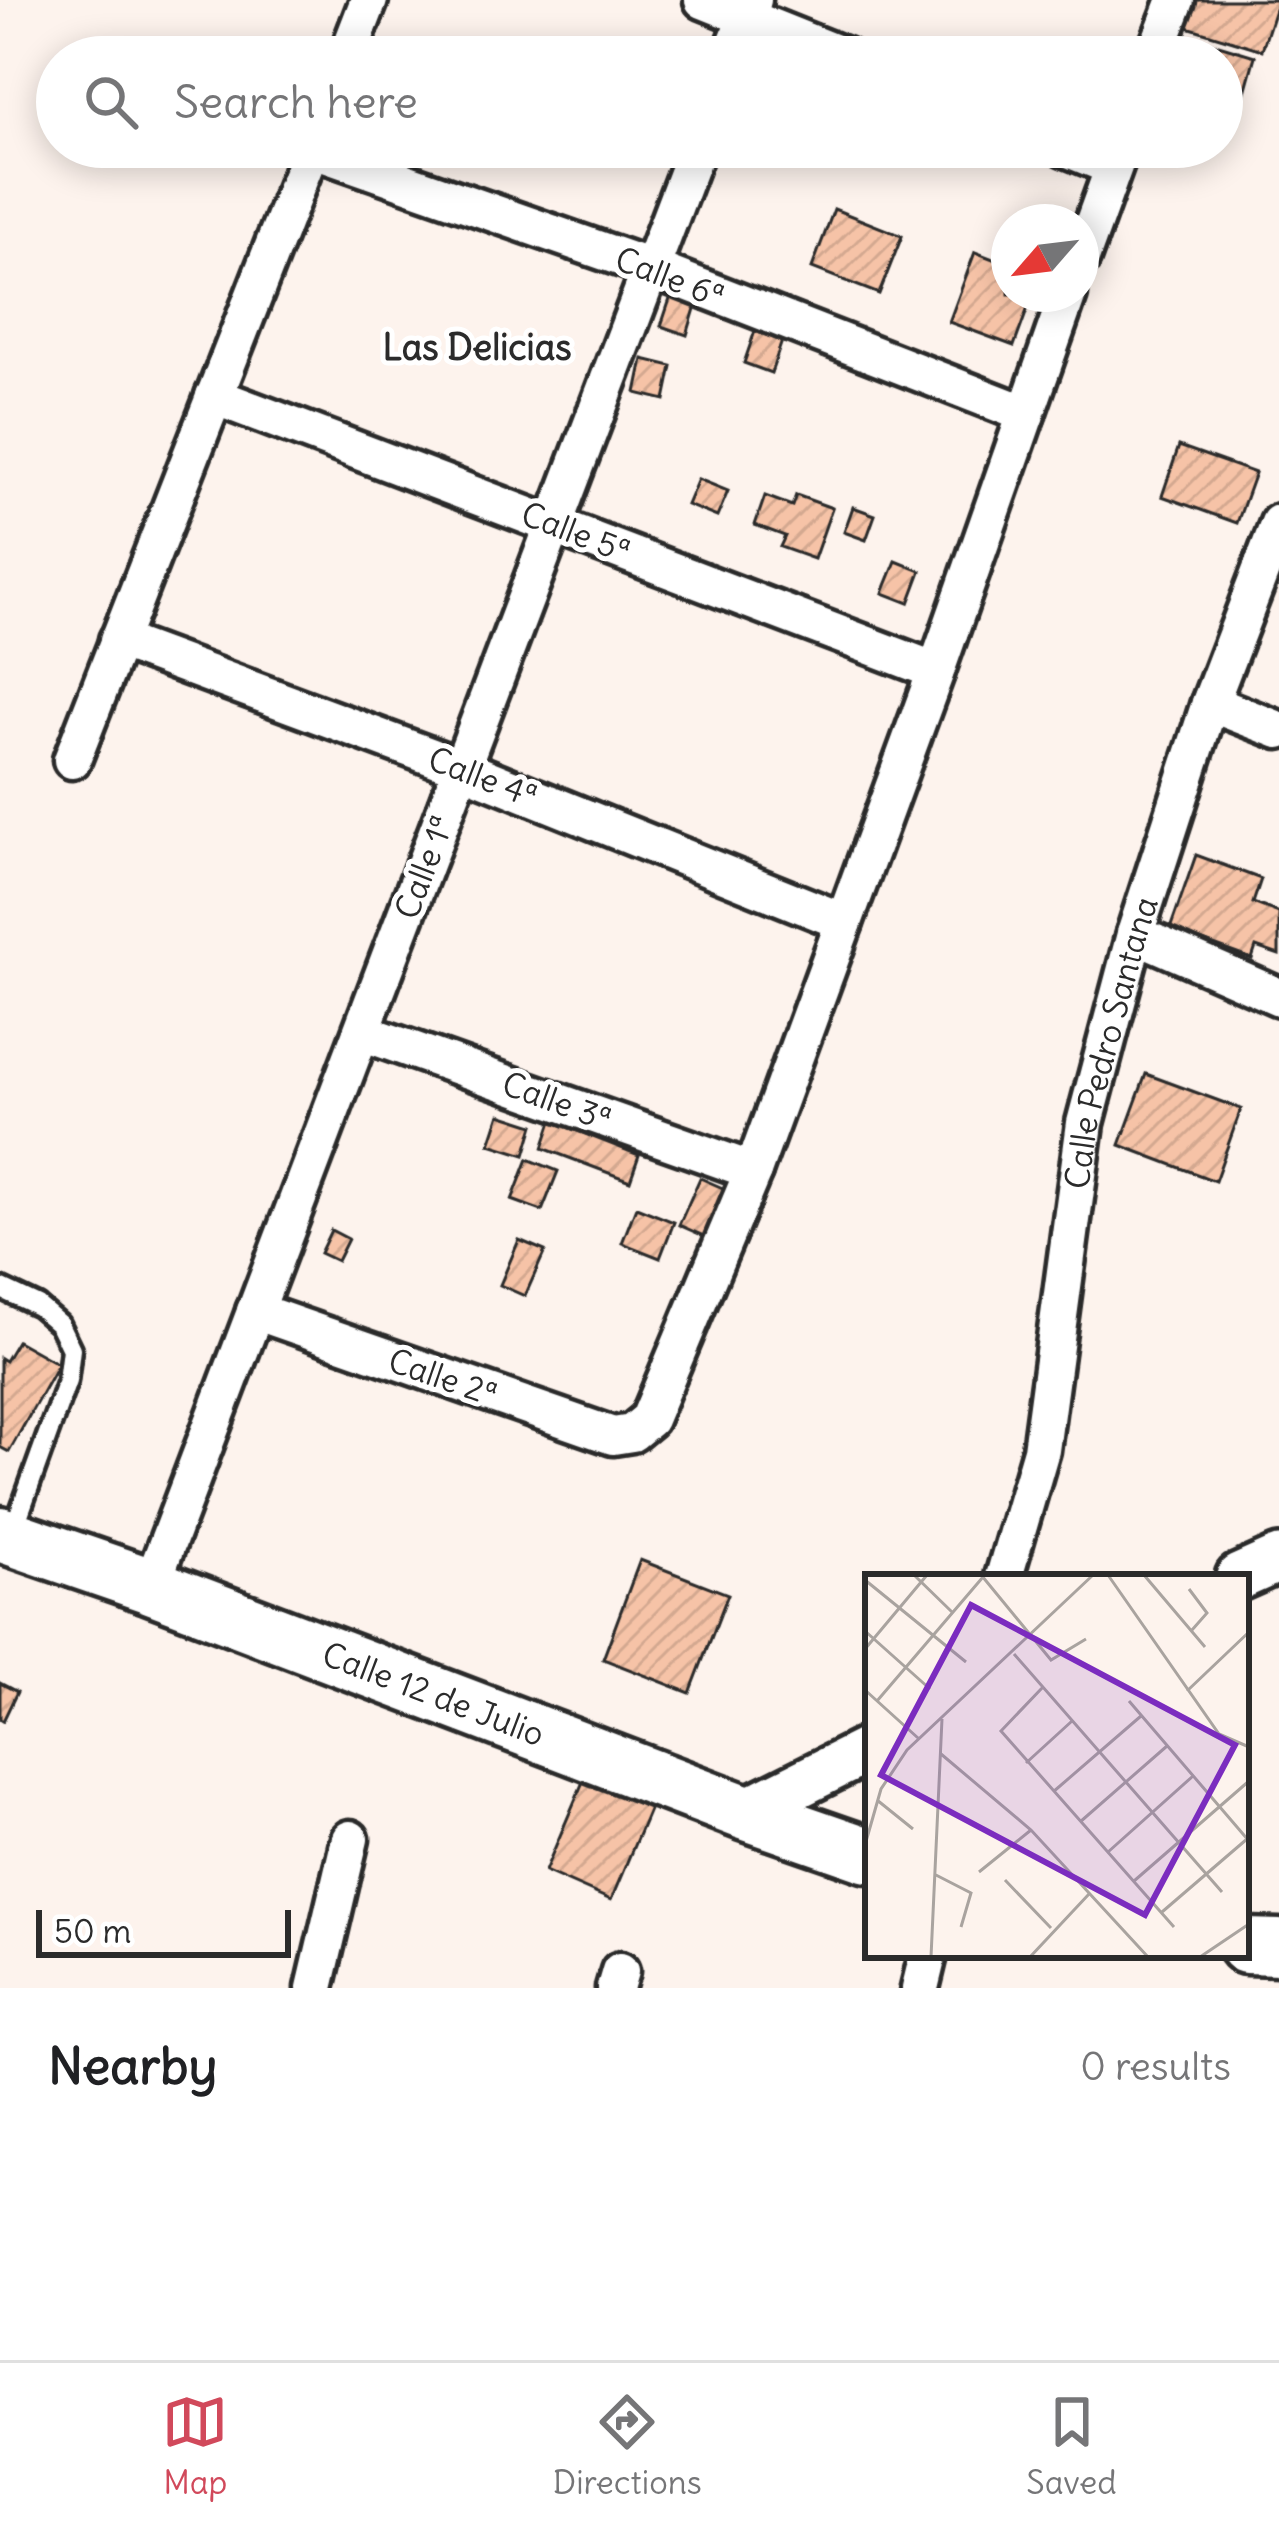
<!DOCTYPE html>
<html lang="en">
<head>
<meta charset="utf-8">
<style>
	:root { --surface:#fff; --page:#f2f2f2; --text:#202124; --muted:#757577; --line:#e0e0e0; --accent:#d1495b }
	body { margin:0; font-family:Delius,sans-serif; background:var(--page); color:var(--text) }
	.compass { position:absolute; left:991px; top:204px; width:108px; height:108px; border-radius:50%; background:var(--surface); box-shadow:0 6px 30px #0003; rotate:242deg }
	.scale { position:absolute; left:36px; bottom:30px; width:255px; box-sizing:border-box; padding-left:12px; border:6px solid #2b2b2b; border-top:0; font-size:33px; line-height:42px; white-space:nowrap; color:#2b2b2b; -webkit-text-stroke:9px #fff; paint-order:stroke }
	.list { margin:0; padding:0; list-style:none }
	h2 { display:flex; justify-content:space-between; align-items:center; height:156px; margin:0; padding:0 48px; font-size:51px }
	h2 small { font-size:39px; font-weight:400; color:var(--muted) }
	.icon { flex:none; width:66px; height:66px; fill:none; stroke:currentColor; stroke-width:2; stroke-linecap:round; stroke-linejoin:round }
	.map { position:relative; flex:none; width:1279px; height:1988px; overflow:hidden }
	.search { position:absolute; background:var(--surface); box-shadow:0 6px 30px #0003; left:36px; right:36px; top:36px; height:132px; display:flex; align-items:center; gap:30px; box-sizing:border-box; padding:0 42px; border-radius:66px; color:var(--muted); font-size:45px }
	.sheet { height:372px; background:var(--surface) }
	nav { display:flex; justify-content:space-around; align-items:center; box-sizing:border-box; height:168px; border-top:3px solid var(--line); background:var(--surface); font-size:33px; color:var(--muted) }
	nav a { display:grid; justify-items:center; gap:6px }
	nav .on { color:var(--accent) }
	.map>svg:first-child { display:block }
	.building { fill:url(#building-hatch); stroke:#2b2b2b; stroke-width:3 }
	.lines { fill:none; stroke-linecap:round; stroke-linejoin:round }
	.service-casing { stroke:#2b2b2b; stroke-width:27 }
	.minor-casing { stroke:#2b2b2b; stroke-width:45 }
	.tertiary-casing { stroke:#2b2b2b; stroke-width:54 }
	.secondary-casing { stroke:#2b2b2b; stroke-width:63 }
	.service { stroke:#fff; stroke-width:18 }
	.minor { stroke:#fff; stroke-width:36 }
	.tertiary { stroke:#fff; stroke-width:45 }
	.secondary { stroke:#fff; stroke-width:54 }
	.labels { text-anchor:middle; dominant-baseline:central; stroke-width:10; stroke-linejoin:round; paint-order:stroke }
	.street-label { font-size:33px; fill:#2b2b2b; stroke:#fff }
	.neighbourhood-label { font-size:36px; font-weight:bold; fill:#2b2b2b; stroke:#fff }
	.inset-road { fill:none; stroke:#a9a39f; stroke-width:3 }
	.view { fill:#7b2cbf; fill-opacity:0.15; stroke:#7b2cbf; stroke-width:6 }
	.inset-edge { fill:none; stroke:#2b2b2b; stroke-width:6 }
</style>
</head>
<body>
<div class="map">
<svg width="1279" height="1988" viewBox="0 0 1279 1988">
	<defs>
		<pattern id="building-hatch" width="6" height="6" patternUnits="userSpaceOnUse" patternTransform="scale(3)"><rect width="6" height="6" fill="#f6c3a7"/><path d="M-1 1l2-2M0 6l6-6M5 7l2-2" fill="none" stroke="#d3a890"/></pattern>
	</defs>
	<rect width="100%" height="100%" fill="#fdf3ed"/>
	<filter id="ink" filterUnits="userSpaceOnUse"><feTurbulence type="fractalNoise" baseFrequency=".00833" numOctaves="2"/><feDisplacementMap in="SourceGraphic" scale="24" xChannelSelector="R" yChannelSelector="G"/><feConvolveMatrix kernelMatrix="1 2 1 2 8 2 1 2 1" color-interpolation-filters="sRGB"/></filter>
	<g filter="url(#ink)">
		<g class="building">
			<polygon points="1192,0 1278,0 1262,50 1184,26"/>
			<polygon points="1192,37 1255,56 1235,128 1222,124 1222,57 1186,57"/>
			<polygon points="764,147 812,147 807,162"/>
			<polygon points="834,209 902,236 879,294 812,268"/>
			<polygon points="975,252 1009,265 1009,294 1033,294 1014,346 949,322"/>
			<polygon points="672,293 697,302 687,335 661,326"/>
			<polygon points="755,331 782,341 771,373 744,363"/>
			<polygon points="643,359 672,366 665,400 636,393"/>
			<polygon points="1179,446 1255,473 1237,523 1162,496"/>
			<polygon points="698,479 728,491 717,517 687,505"/>
			<polygon points="796,495 832,508 814,559 780,547 785,536 755,525 765,496 792,506"/>
			<polygon points="853,507 875,515 866,540 844,532"/>
			<polygon points="896,561 921,571 909,603 883,593"/>
			<polygon points="1196,855 1261,879 1253,903 1279,913 1279,955 1256,947 1252,959 1170,929"/>
			<polygon points="1146,1074 1241,1109 1215,1181 1120,1145"/>
			<polygon points="500,1114 534,1125 525,1155 490,1144"/>
			<polygon points="552,1121 639,1155 630,1181 543,1148"/>
			<polygon points="528,1159 558,1171 542,1211 512,1200"/>
			<polygon points="700,1178 725,1189 704,1236 679,1225"/>
			<polygon points="636,1207 674,1222 660,1258 622,1243"/>
			<polygon points="331,1230 348,1239 337,1261 320,1253"/>
			<polygon points="519,1240 545,1251 525,1296 500,1285"/>
			<polygon points="17,1341 58,1364 9,1452 0,1447 0,1358 5,1361"/>
			<polygon points="640,1560 728,1594 690,1693 603,1659"/>
			<polygon points="0,1683 17,1692 3,1721 0,1719"/>
			<polygon points="585,1777 651,1805 611,1900 545,1871"/>
		</g>
		<g class="lines">
			<defs>
				<polyline id="service" points="0,1288 38,1306 59,1324 71,1349 67,1381 13,1531"/>
				<g id="minor">
					<polyline points="703,0 845,57"/>
					<polyline points="347,57 369,0"/>
					<polyline points="731,57 753,0"/>
					<polyline points="1154,57 1176,0"/>
					<polyline points="1064,147 1113,167"/>
					<polyline points="311,149 651,268 1026,414"/>
					<polyline points="1081,258 1121,147"/>
					<polyline points="214,396 936,671"/>
					<polyline points="118,640 462,768 844,922"/>
					<polyline points="1210,703 1279,730"/>
					<polyline points="72,760 312,147"/>
					<polyline points="1135,934 1279,997"/>
					<polyline points="362,1032 753,1171"/>
					<polyline points="255,1311 613,1436 632,1433 649,1419 753,1171 936,671 1068,294"/>
					<path id="s1" d="M 1004,1577 L 1041,1450 L 1085,1123 L 1135,934 L 1210,703 L 1279,523"/>
					<polyline points="151,1586 697,147"/>
					<polyline points="315,1988 350,1839"/>
					<polyline points="615,1988 620,1971"/>
					<polyline points="920,1988 928,1955"/>
				</g>
				<g id="tertiary">
					<polyline points="1239,1577 1279,1559"/>
					<polyline points="744,1812 868,1750"/>
				</g>
				<g id="secondary">
					<path id="s2" d="M 0,1534 L 151,1586 L 744,1812 L 868,1855"/>
					<polyline points="1246,1946 1279,1947"/>
				</g>
			</defs>
			<use href="#service" class="service-casing"/>
			<use href="#minor" class="minor-casing"/>
			<use href="#tertiary" class="tertiary-casing"/>
			<use href="#secondary" class="secondary-casing"/>
			<use href="#service" class="service"/>
			<use href="#minor" class="minor"/>
			<use href="#tertiary" class="tertiary"/>
			<use href="#secondary" class="secondary"/>
		</g>
	</g>
	<g class="labels">
		<g class="street-label">
			<text transform="translate(670 277) rotate(21)">Calle 6ª</text>
			<text transform="translate(576 532) rotate(21)">Calle 5ª</text>
			<text transform="translate(483 777) rotate(21)">Calle 4ª</text>
			<text transform="translate(424 867) rotate(-69)">Calle 1ª</text>
			<text stroke="none"><textPath href="#s1" startOffset="546">Calle Pedro Santana</textPath></text>
			<text transform="translate(557 1101) rotate(20)">Calle 3ª</text>
			<text transform="translate(443 1377) rotate(19)">Calle 2ª</text>
			<text stroke="none"><textPath href="#s2" startOffset="462">Calle 12 de Julio</textPath></text>
		</g>
		<g class="neighbourhood-label">
			<text x="477" y="347">Las Delicias</text>
		</g>
	</g>
	<g transform="translate(865 1574)">
		<rect width="384" height="384" fill="#fdf3ed"/>
		<path class="inset-road" d="M 49,1 L 87,38M 243,1 L 354,160 L 384,173M 279,1 L 340,73M 117,2 L 186,86 L 221,65M 0,6 L 101,88M 324,15 L 342,39 L 327,56M 0,57 L 65,115M 0,75 L 62,1M 149,80 L 357,318M 178,113 L 136,157 L 309,353M 0,116 L 53,164M 322,117 L 384,58M 12,127 L 118,3M 264,127 L 384,267M 76,180 L 166,256 L 283,383M 161,189 L 207,147M 188,218 L 276,142M 12,226 L 48,255M 215,248 L 302,172M 0,271 L 16,215 L 42,176 L 228,1M 243,278 L 328,202M 114,298 L 166,256M 69,300 L 106,319 L 96,353M 140,306 L 186,354M 269,307 L 384,207M 297,338 L 382,265M 66,383 L 77,145M 165,383 L 224,320M 335,383 L 384,350"/>
		<path class="view" d="M 106,31 L 370,171 L 280,341 L 16,201 Z"/>
		<rect width="384" height="384" class="inset-edge"/>
	</g>
</svg>
<svg class="compass" viewBox="-18 -18 36 36"><path d="M0-13l5 13h-10z" fill="#e53935"/><path d="M0 13l5-13h-10z" fill="#757577"/></svg>
<div class="scale">50 m</div>
<div class="search"><svg class="icon" aria-label="search" viewBox="0 0 24 24"><circle cx="10" cy="10" r="6"/><path d="M15 15l6 6"/></svg>Search here</div>
</div>
<section class="sheet">
<h2>Nearby<small>0 results</small></h2>
<ul class="list">
</ul>
</section>
<nav>
<a class="on"><svg class="icon" aria-label="map" viewBox="0 0 24 24"><path d="M3 6l6-2 6 2 6-2v14l-6 2-6-2-6 2zM9 4v14M15 6v14"/></svg>Map</a>
<a><svg class="icon" aria-label="directions" viewBox="0 0 24 24"><path d="M12 3l9 9-9 9-9-9zM9 14v-3h6M13 9l2 2-2 2"/></svg>Directions</a>
<a><svg class="icon" aria-label="saved" viewBox="0 0 24 24"><path d="M7 4h10v16l-5-4-5 4z"/></svg>Saved</a>
</nav>
</body>
</html>
